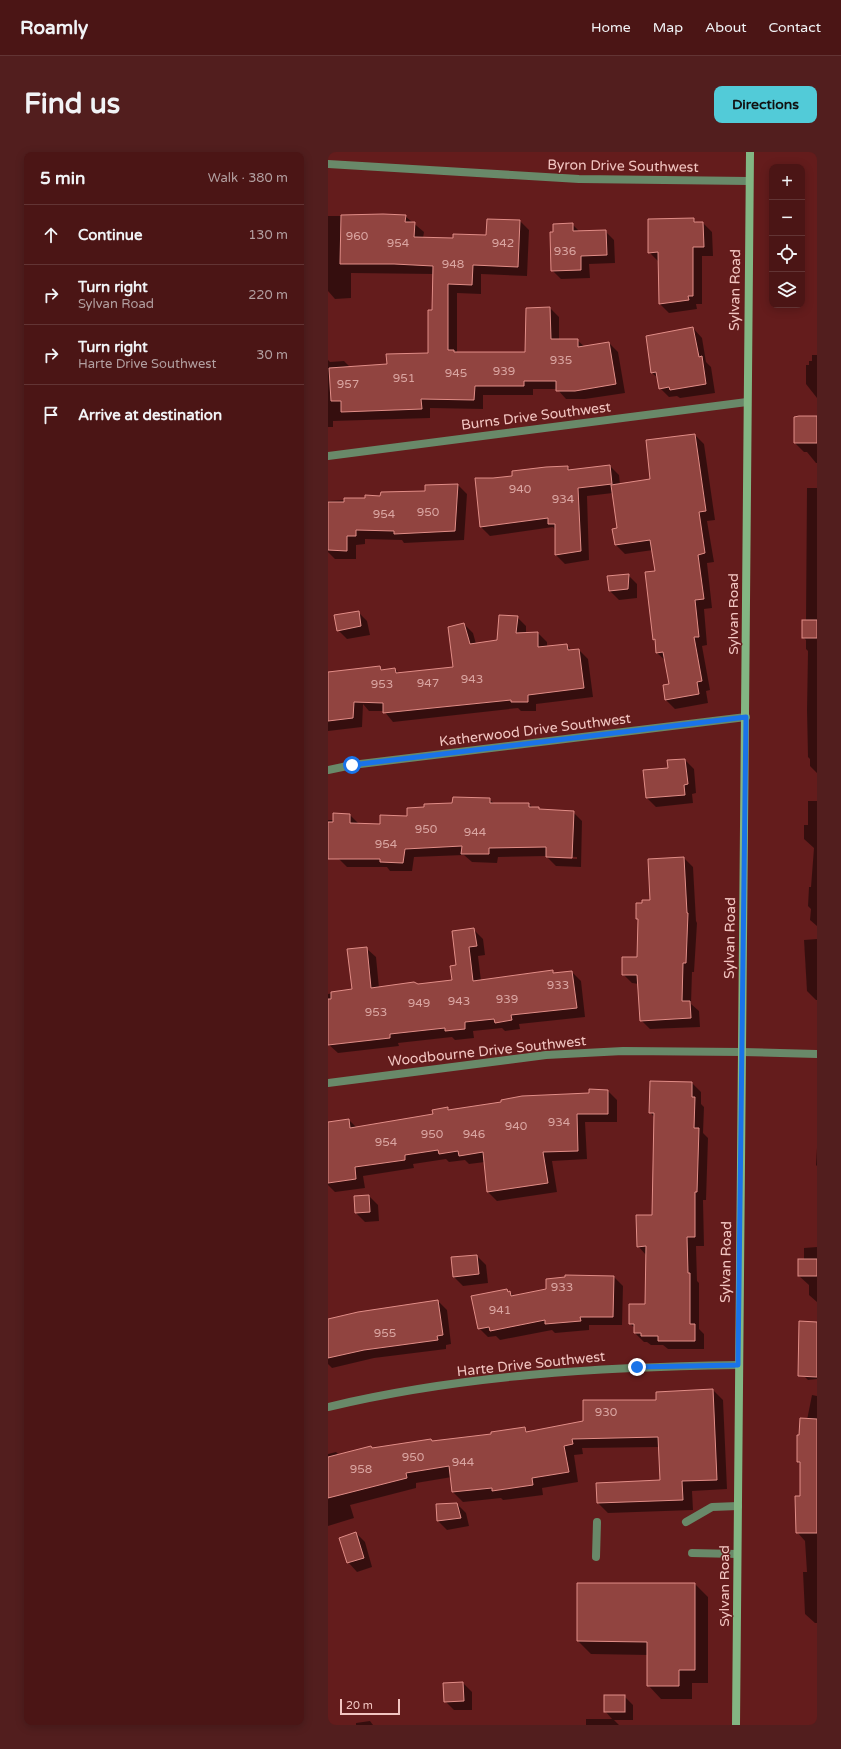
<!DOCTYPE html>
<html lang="en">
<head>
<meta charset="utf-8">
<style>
	:root { --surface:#4b1515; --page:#521e1e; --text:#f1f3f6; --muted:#b29fa0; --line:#623434; --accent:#52cbd8 }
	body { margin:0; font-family:"Varela Round",sans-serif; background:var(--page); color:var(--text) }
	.controls { position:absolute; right:12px; top:12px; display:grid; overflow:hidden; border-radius:8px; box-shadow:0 2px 10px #0003 }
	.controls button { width:36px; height:36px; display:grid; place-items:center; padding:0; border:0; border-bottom:1px solid var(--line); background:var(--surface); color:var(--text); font:20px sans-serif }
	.scale { position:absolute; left:12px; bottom:10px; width:60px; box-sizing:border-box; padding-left:4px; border:2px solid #f2c5c1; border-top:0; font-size:11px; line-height:14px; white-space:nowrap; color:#f2c5c1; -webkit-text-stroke:3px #641c1c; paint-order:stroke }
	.stop { position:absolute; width:12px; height:12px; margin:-9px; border:3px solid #1a73e8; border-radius:50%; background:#fff }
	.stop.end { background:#1a73e8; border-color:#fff; box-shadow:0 1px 4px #0008 }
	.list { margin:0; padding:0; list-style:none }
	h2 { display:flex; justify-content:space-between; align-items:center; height:52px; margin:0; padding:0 16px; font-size:17px }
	h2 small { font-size:13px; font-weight:400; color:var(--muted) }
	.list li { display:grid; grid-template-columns:26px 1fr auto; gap:12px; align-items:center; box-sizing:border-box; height:60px; padding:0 16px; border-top:1px solid var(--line) }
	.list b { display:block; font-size:15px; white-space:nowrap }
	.list p { margin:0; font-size:13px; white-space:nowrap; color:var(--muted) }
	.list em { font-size:13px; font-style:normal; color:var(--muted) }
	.icon { flex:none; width:22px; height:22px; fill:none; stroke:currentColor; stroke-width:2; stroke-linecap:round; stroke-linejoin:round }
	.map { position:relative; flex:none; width:489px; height:1573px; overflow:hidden; border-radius:8px }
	header { display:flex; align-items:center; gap:24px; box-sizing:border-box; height:56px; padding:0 20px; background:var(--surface); border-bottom:1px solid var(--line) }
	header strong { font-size:19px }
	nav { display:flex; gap:22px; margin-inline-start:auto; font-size:14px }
	.intro { display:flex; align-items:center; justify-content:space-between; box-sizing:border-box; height:96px; padding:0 24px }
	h1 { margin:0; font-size:28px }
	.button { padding:10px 18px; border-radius:8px; background:var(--accent); color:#111; font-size:14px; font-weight:700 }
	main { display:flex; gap:24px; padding:0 24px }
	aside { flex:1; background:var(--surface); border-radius:8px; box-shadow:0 2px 10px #0003 }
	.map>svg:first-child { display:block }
	.shadow { fill:#0007; fill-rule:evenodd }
	.building { fill:#914440; stroke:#e18d87 }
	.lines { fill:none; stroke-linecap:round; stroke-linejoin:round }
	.lane { stroke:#698969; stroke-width:8 }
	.street { stroke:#698969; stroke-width:8 }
	.secondary { stroke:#83b683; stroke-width:8 }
	.route { stroke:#1a73e8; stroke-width:5 }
	.labels { text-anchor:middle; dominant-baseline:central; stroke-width:3; stroke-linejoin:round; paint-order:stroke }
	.number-label { font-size:12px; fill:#daa5a1 }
	.street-label { font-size:14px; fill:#f2c5c1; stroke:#641c1c }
</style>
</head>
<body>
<header>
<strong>Roamly</strong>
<nav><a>Home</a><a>Map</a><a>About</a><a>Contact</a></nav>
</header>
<div class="intro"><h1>Find us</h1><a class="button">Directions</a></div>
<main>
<aside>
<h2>5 min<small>Walk · 380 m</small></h2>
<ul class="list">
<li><svg class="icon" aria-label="ahead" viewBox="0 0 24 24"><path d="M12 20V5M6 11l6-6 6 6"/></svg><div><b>Continue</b></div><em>130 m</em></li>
<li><svg class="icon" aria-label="right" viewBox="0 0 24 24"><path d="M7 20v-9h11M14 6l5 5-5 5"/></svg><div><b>Turn right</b><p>Sylvan Road</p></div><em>220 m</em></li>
<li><svg class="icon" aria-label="right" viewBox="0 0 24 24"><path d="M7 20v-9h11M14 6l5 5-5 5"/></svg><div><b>Turn right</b><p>Harte Drive Southwest</p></div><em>30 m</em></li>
<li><svg class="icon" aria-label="arrive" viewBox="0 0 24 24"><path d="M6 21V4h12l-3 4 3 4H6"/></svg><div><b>Arrive at destination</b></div></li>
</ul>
</aside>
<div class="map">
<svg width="489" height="1573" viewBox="0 0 489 1573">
	<rect width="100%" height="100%" fill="#641c1c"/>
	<g class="shadow">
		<polygon points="0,64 77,64 96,80 95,86 126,87 159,84 192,69 201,78 199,124 153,122 153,142 129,141 129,201 198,201 222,156 231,165 231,188 249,188 257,195 281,191 290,200 297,241 257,247 238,247 229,237 205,237 205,243 155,243 155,257 102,256 102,266 5,269 5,275 0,275 0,208 2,210 16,209 22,215 60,213 101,202 106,122 23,121 23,146 7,147 0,139"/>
		<polygon points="365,67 369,71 375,71 384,80 385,104 374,104 374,152 368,152 369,157 341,161 332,152 330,109 321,100"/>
		<polygon points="244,72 252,80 277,79 286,88 287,111 261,112 262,126 233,127 224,118 226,81"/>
		<polygon points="365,176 374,186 378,210 383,215 387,241 352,246 349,244 341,245 332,236 330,226 324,221"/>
		<polygon points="484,203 489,203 489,246 478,232 478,213 481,213 481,209 484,209"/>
		<polygon points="489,265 489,311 488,311 479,300 476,300 467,291"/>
		<polygon points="367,283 376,292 387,368 379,369 386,410 379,411 384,456 376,457 379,493 374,494 382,538 378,539 380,551 347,557 338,548 342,533 338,509 329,501 328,490 326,487 328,420 325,398 297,402 288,393 286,378 290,377 285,341 259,344 261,408 237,412 228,403 228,379 225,375 162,384 153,375 166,327 240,315 244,319 282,314 291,323 292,333 323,328"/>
		<polygon points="130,333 139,342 136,388 76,391 74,388 37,387 37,392 28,393 28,407 7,407 0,400 0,349 38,347 98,340"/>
		<polygon points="479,336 489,336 489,621 482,614 482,607 480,605 479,558 480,499 478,497 478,488 475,485 478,469"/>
		<polygon points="300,423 309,432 309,446 291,448 282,439"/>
		<polygon points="30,460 39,469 42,483 19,487 10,478"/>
		<polygon points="189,465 198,474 198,481 210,481 219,490 219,496 239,493 244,499 251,498 260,507 265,545 208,552 208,559 193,559 190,556 65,570 56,559 41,559 35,552 34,575 0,579 0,537 52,515 56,519 67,517 71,521 126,515 136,472 145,481 148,492 170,489"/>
		<polygon points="357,608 366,617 368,641 364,642 365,651 328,655 319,646 341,616"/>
		<path d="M 161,647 L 167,652 L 201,652 L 205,656 L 210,656 L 213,658 L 245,660 L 254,669 L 253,715 L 228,714 L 218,704 L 170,705 L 169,711 L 144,710 L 136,703 L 86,705 L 84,719 L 62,719 L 59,715 L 19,715 L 0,696 L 0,668 L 6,668 L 6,662 L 22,663 L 31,672 L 53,673 L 125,651 ZM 227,704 L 249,705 L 249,707 L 227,706 Z"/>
		<polygon points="480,649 489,649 489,774 482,768 483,757 480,754 481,735 483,735 486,696 476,687 476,673 480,673"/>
		<polygon points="356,706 365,715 368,769 369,771 366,820 364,820 363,852 371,859 372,875 322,877 313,868 311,832 304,831 295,822 310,806 311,769 309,767"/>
		<polygon points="146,778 155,787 157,803 150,804 153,829 224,819 228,822 244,820 253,829 257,865 191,872 192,877 177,879 174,876 145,879 146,886 127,888 124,885 70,891 71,894 10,901 0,892 0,842 25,838 38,796 48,805 51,836 125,829 130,814"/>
		<polygon points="489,787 489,848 488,848 479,839 476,788"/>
		<polygon points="364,931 373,940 373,952 376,955 375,981 380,986 378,1048 375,1048 376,1094 368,1094 369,1129 371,1131 371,1177 376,1182 376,1197 340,1197 335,1193 323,1193 319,1190 316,1190 307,1181 307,1176 302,1172 318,1153 318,1103 310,1094 325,1063 326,965 322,960"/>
		<polygon points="280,939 289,948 289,970 257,970 259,1007 224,1009 229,1040 169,1049 160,1040 157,1010 141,1012 137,1008 121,1010 118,1007 85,1012 86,1016 35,1024 37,1036 7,1040 0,1033 0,971 21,968 29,976 106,963 120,956 122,958 262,942"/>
		<polygon points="489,996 489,1014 488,1013"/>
		<polygon points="41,1044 50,1053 51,1069 37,1070 28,1061 27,1045"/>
		<polygon points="489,1095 489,1150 481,1143 481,1133 471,1124 476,1108 476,1096"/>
		<polygon points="149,1104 158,1113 160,1131 135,1134 126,1125"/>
		<polygon points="286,1125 295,1134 294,1173 261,1173 261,1178 227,1181 224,1178 172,1188 168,1184 160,1185 151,1176 179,1138 186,1144"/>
		<polygon points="110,1149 119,1158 123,1192 118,1193 118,1197 46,1206 4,1216 0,1212 0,1173"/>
		<polygon points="489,1171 489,1227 480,1228 471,1219"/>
		<polygon points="385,1238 395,1248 399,1337 364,1339 365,1358 280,1361 270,1351 333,1329 331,1295 254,1296 255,1302 246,1303 250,1330 214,1336 215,1343 175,1348 173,1346 135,1350 125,1340 124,1325 88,1331 88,1336 22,1353 26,1366 0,1374 0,1302 8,1300 11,1303 45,1297 164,1283 197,1276 200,1280 256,1270 329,1249"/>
		<polygon points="484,1243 489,1244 489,1471 487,1471 477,1462 475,1420 479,1420 477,1389 469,1380 473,1345 473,1313 470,1310 472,1284 479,1268"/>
		<polygon points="129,1352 138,1361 141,1374 119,1378 110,1369"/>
		<polygon points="28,1381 37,1390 44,1415 29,1420 20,1410"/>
		<polygon points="367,1432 380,1445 380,1531 364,1531 364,1547 333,1547 320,1533 320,1503 263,1502 250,1489"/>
		<polygon points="135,1531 144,1540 144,1558 126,1558 117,1549"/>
		<polygon points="296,1544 305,1553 305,1568 286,1568 291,1573 258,1573 258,1567 284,1567 277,1559"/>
		<polygon points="42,1569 45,1573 28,1573 28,1571"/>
	</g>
	<g class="building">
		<polygon points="55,62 78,63 77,70 87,70 86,85 125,86 125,82 158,83 159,67 192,68 190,115 145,113 144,133 120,132 120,198 126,198 126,200 197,200 198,156 222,155 223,187 250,187 250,195 281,190 288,232 247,239 228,239 228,229 196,229 196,234 147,234 146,248 93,247 94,257 13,260 13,249 3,249 1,216 59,212 58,202 100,201 100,158 104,158 105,114 66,112 12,112 13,63"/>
		<polygon points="366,66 366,70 375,70 376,95 365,95 365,144 360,144 361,148 331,152 330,100 320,101 320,67"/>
		<polygon points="245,71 245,79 278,78 279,103 253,104 253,118 223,119 222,80 225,80 225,72"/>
		<polygon points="365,175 371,205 374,204 378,232 342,238 341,235 331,237 328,220 323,221 318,184"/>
		<polygon points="471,264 489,264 489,291 466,291 466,265"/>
		<polygon points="367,282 378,359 371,360 377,401 370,403 376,447 367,448 371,485 366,485 374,529 369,530 371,542 337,548 335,533 341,532 335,500 328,501 327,487 325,488 317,420 327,419 322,388 287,393 284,377 289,376 283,333 322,327 318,288"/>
		<polygon points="282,313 284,332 250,336 253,399 227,403 227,372 220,372 220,366 152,375 147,326 165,326 184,324 184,319 218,315 240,314 240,318"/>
		<polygon points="130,332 127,379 66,382 66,379 28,378 28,384 19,384 19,399 0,398 0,350 16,350 16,346 37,346 37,343 52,344 53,340 97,339 97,333"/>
		<polygon points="301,422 300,437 281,439 279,424"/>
		<polygon points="31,459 33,474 9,479 6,463"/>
		<polygon points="171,463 190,464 188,481 210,480 210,495 239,492 240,498 251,497 256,536 200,543 200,550 183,550 183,548 55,561 55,551 26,550 25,566 0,569 0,520 52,514 53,518 67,516 68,521 125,515 120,475 136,471 142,492 169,488"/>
		<rect x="474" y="468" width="15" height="18"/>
		<polygon points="357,607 360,632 356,633 357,643 318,646 315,618 340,616 339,608"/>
		<polygon points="125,645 162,646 162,651 201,651 201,655 211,655 211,657 246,659 244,706 218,705 218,695 161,696 161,702 133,702 134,694 77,697 75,711 52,710 52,707 0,707 0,670 5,670 5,661 22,662 22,671 52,672 52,663 79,664 79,656 96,655 96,652 124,651"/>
		<polygon points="356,705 359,761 360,761 358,811 355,811 354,849 362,849 363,866 312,869 309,823 294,823 294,805 309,805 310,767 308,767 308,751 314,751 314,748 322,748 320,707"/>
		<polygon points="146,776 149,794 141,795 145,829 225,818 225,821 244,819 249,856 183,863 184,868 167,871 166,867 137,870 137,877 117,879 117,876 62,882 62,886 0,893 0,847 3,847 3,840 24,837 19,797 39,795 43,836 86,830 90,832 124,828 122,814 128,813 124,779"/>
		<polygon points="322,929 364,930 364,945 367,945 366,976 371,976 369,1040 367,1040 367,1085 359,1085 360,1121 362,1121 362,1172 367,1172 367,1189 330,1189 330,1184 313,1184 313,1181 306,1181 306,1172 301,1172 301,1152 317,1152 318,1094 309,1095 308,1063 324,1063 326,961 321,961"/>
		<polygon points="261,937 280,938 280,962 249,962 250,999 215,1000 220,1031 159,1040 155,1000 131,1004 130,999 111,1002 110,998 77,1003 77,1008 27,1015 28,1027 0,1031 0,970 21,967 22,976 105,962 104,958 120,955 120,958 173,950 173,948 194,944 261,941"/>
		<polygon points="41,1043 42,1060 27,1061 26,1044"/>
		<polygon points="149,1103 151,1122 125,1125 123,1105"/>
		<rect x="470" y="1107" width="19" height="17"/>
		<polygon points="237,1123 286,1124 285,1165 252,1165 253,1169 217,1172 217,1168 162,1179 161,1175 150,1177 143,1144 179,1137 180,1140 182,1139 183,1144 218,1137 218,1127 237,1125"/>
		<polygon points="110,1148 115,1183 109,1184 110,1188 36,1198 0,1206 0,1167 30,1160"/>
		<polygon points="471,1169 489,1170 489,1225 470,1224"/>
		<polygon points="385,1237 389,1328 354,1329 355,1348 269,1351 268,1331 332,1328 330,1285 244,1287 245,1292 236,1294 241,1320 204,1326 205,1333 164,1339 164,1336 124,1340 121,1314 78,1321 79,1326 0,1346 0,1305 43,1294 44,1296 103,1287 104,1289 163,1282 163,1280 197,1275 198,1280 255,1269 255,1248 328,1248 328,1240"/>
		<polygon points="472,1266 489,1267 489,1381 468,1381 467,1344 472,1344 472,1310 469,1310 469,1283 471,1283"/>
		<polygon points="129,1351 133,1366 109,1369 108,1352"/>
		<polygon points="28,1380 36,1406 19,1411 11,1386"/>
		<polygon points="249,1431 367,1431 367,1518 351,1518 351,1534 319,1534 319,1490 249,1489"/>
		<polygon points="135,1530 136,1549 116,1550 115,1531"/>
		<rect x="276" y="1543" width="21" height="17"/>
	</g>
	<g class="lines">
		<g class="lane">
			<polyline points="358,1370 384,1355 410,1354"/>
			<polyline points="364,1401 409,1402"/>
			<polyline points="268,1405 269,1370"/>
		</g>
		<g class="street">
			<polyline points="0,12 251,27 421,29"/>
			<polyline points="0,304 419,250"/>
			<polyline points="0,618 24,613 418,565"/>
			<polyline points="0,931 218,903 295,899 414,900 489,902"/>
			<path d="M 0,1255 C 134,1223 273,1215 410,1213"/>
		</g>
		<polyline class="secondary" points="408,1573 422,0"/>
	</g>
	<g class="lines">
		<polyline class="route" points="24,613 418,565 410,1213 309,1215"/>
	</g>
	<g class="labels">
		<g class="number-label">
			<text x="29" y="84">960</text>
			<text x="70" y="91">954</text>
			<text x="175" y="91">942</text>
			<text x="237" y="99">936</text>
			<text x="125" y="112">948</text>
			<text x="233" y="208">935</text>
			<text x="176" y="219">939</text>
			<text x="128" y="221">945</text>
			<text x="76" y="226">951</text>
			<text x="20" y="232">957</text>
			<text x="192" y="337">940</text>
			<text x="235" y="347">934</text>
			<text x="100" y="360">950</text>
			<text x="56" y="362">954</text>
			<text x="144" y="527">943</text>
			<text x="100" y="531">947</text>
			<text x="54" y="532">953</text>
			<text x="98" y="677">950</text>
			<text x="147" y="680">944</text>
			<text x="58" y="692">954</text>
			<text x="230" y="833">933</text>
			<text x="179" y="847">939</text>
			<text x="131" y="849">943</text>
			<text x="91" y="851">949</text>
			<text x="48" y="860">953</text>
			<text x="231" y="970">934</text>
			<text x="188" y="974">940</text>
			<text x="104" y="982">950</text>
			<text x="146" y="982">946</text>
			<text x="58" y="990">954</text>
			<text x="234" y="1135">933</text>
			<text x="172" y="1158">941</text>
			<text x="57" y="1181">955</text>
			<text x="278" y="1260">930</text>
			<text x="85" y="1305">950</text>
			<text x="135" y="1310">944</text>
			<text x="33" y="1317">958</text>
		</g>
		<g class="street-label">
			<text transform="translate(295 14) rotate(1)">Byron Drive Southwest</text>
			<text transform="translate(407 138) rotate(-89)">Sylvan Road</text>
			<text transform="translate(208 264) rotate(-7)">Burns Drive Southwest</text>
			<text transform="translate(405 462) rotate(-90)">Sylvan Road</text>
			<text transform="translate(207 578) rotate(-7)">Katherwood Drive Southwest</text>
			<text transform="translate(402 786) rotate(-89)">Sylvan Road</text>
			<text transform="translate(159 899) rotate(-6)">Woodbourne Drive Southwest</text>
			<text transform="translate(398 1110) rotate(-89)">Sylvan Road</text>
			<text transform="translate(203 1212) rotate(-6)">Harte Drive Southwest</text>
			<text transform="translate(396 1434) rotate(-90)">Sylvan Road</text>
		</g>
	</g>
</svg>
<div class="controls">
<button>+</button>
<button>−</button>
<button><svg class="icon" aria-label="locate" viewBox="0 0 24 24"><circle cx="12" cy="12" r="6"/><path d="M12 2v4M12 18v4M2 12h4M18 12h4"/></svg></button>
<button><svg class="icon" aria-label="layers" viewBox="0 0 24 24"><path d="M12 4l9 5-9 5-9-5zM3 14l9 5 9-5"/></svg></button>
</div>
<div class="scale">20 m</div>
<div class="stop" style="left:24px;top:613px"></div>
<div class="stop end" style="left:309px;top:1215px"></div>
</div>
</main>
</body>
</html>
